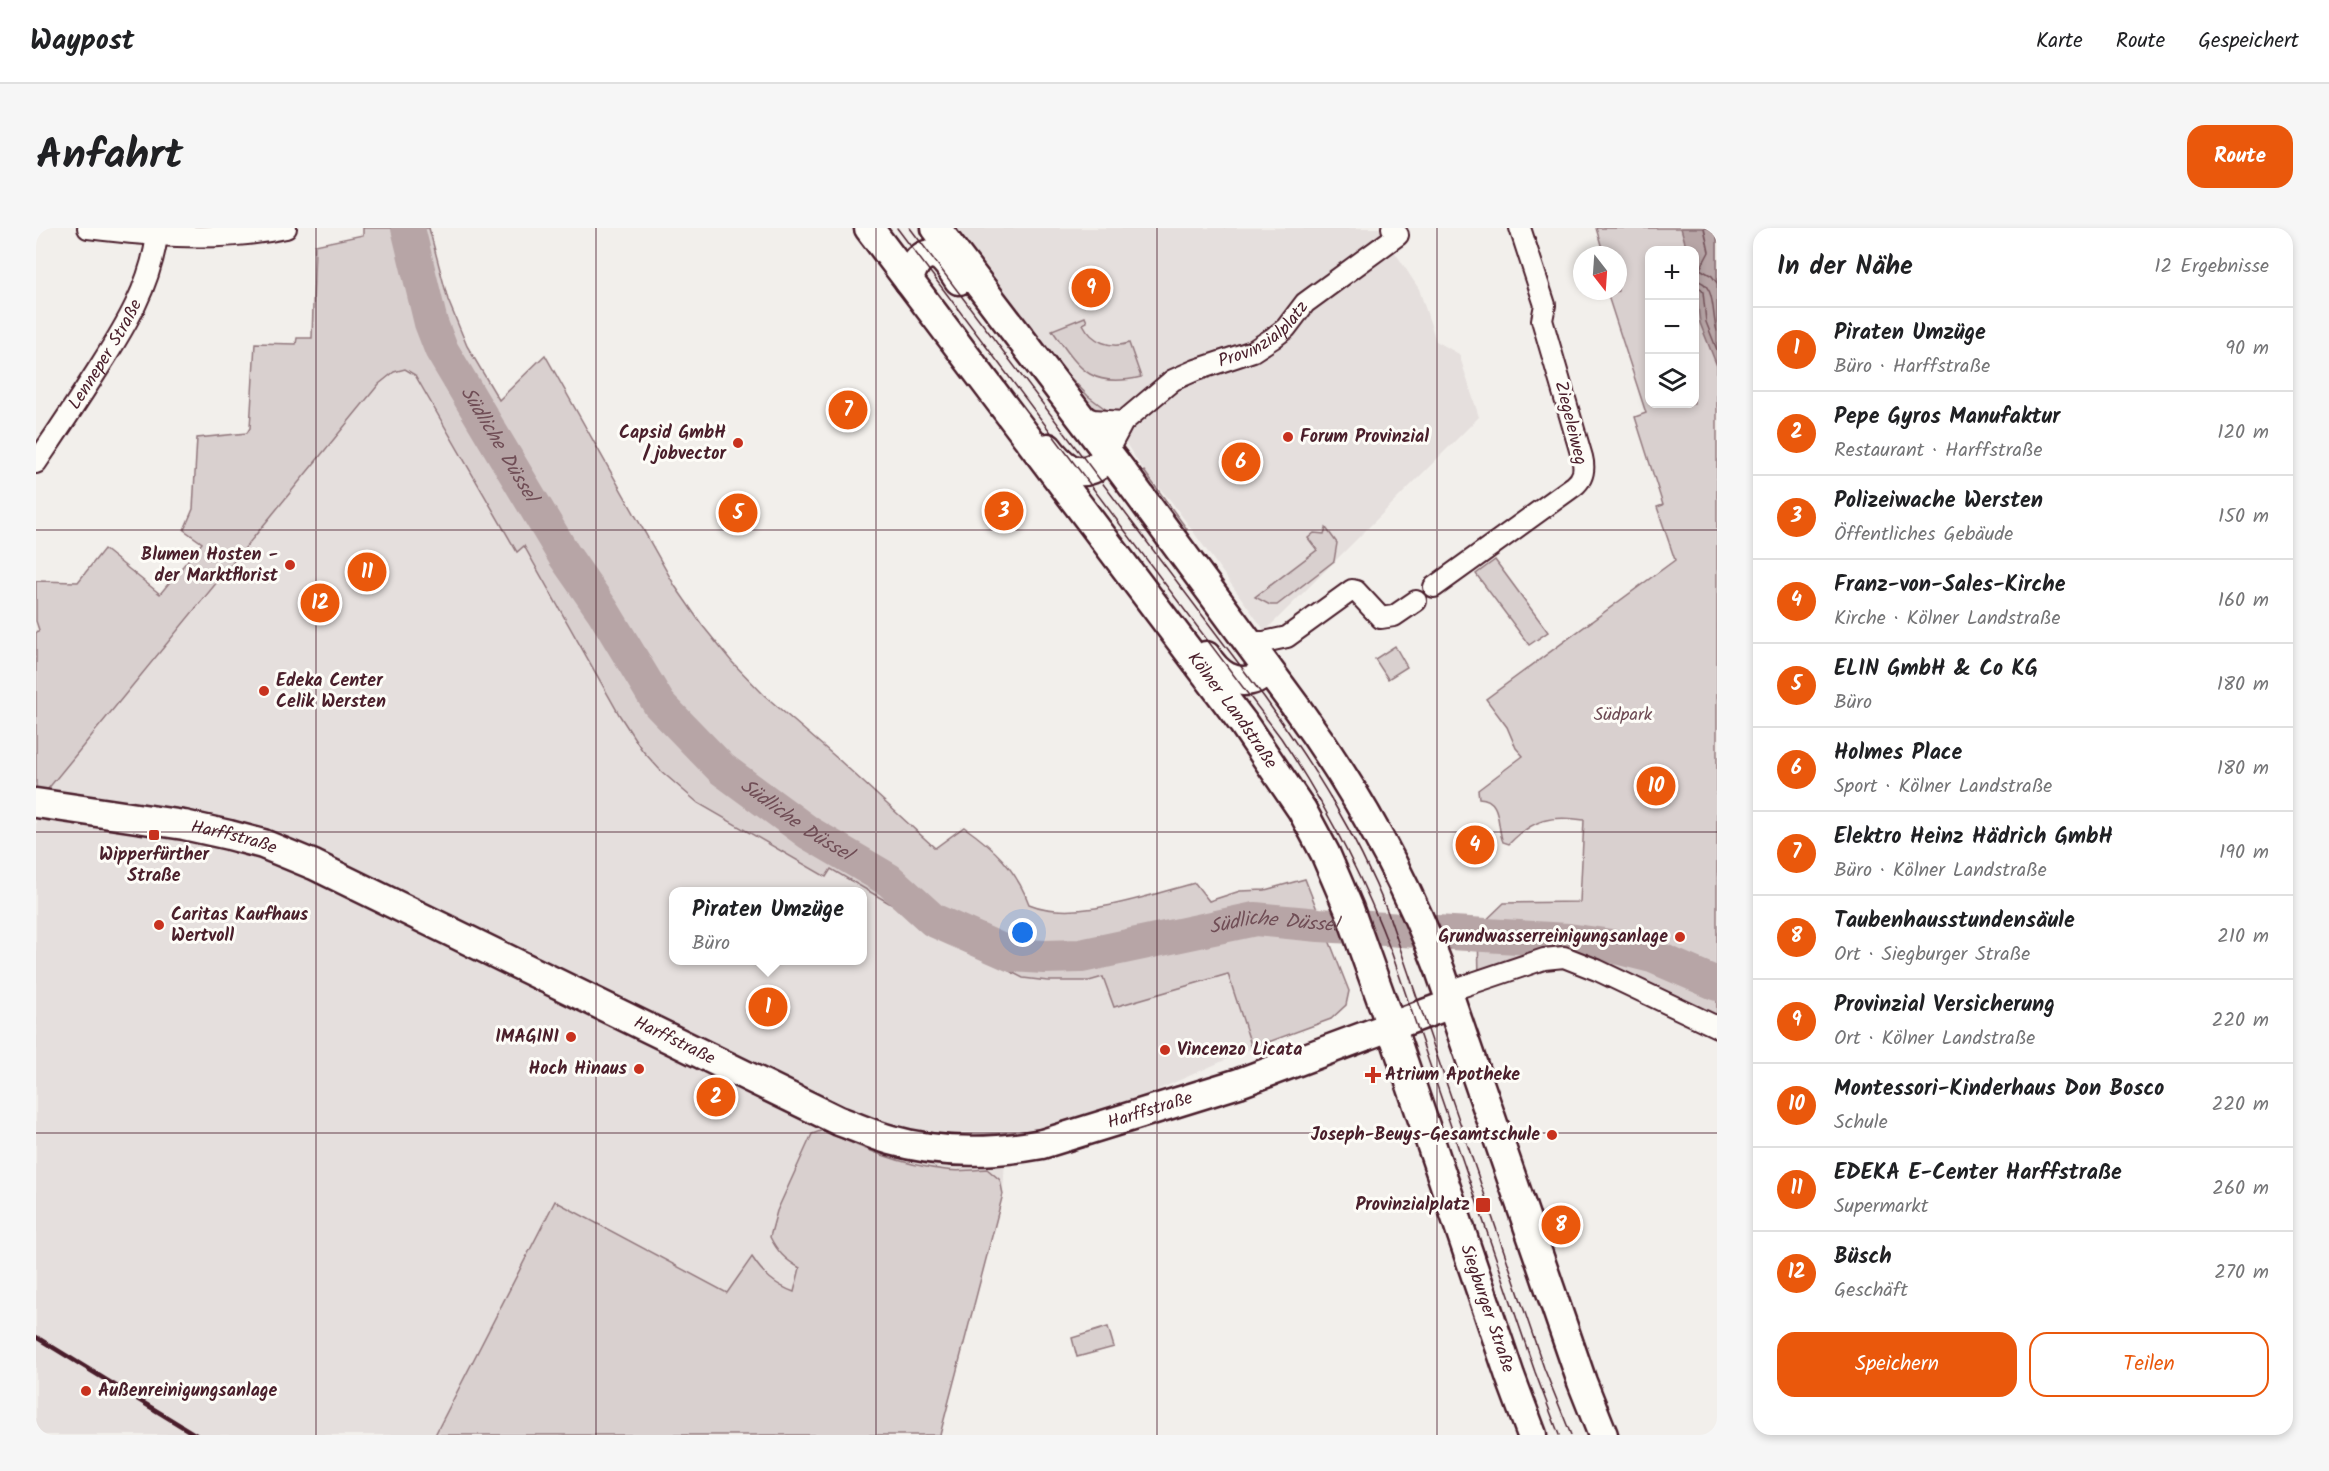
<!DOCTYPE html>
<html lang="de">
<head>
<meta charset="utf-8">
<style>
	:root { --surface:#fff; --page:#f6f6f6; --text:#202124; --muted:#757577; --line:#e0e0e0; --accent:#ea580c }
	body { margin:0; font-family:Kalam,sans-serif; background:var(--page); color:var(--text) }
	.controls { position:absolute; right:18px; top:18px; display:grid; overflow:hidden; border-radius:12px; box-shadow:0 3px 9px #0003 }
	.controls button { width:54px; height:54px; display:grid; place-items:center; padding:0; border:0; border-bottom:2px solid var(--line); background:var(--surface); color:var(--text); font:30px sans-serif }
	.compass { position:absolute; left:1537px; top:18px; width:54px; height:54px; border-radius:50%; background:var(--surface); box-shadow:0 3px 9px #0003; rotate:163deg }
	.you { position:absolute; left:987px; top:705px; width:21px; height:21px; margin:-15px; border:4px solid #fff; border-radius:50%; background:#1a73e8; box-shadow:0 0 0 9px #1a73e833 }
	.badge { display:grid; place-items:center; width:39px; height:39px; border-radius:50%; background:var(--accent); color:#fff; font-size:20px; font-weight:700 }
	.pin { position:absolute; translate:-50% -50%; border:3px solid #fff; box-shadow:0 2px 6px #0006 }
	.popup { position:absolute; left:633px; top:659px; width:198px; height:78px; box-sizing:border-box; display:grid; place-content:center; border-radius:12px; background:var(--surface); filter:drop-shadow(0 2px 4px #0005); font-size:20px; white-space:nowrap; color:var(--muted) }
	.popup b { font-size:22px; color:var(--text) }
	.popup::after { content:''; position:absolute; left:50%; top:100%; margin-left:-12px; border:12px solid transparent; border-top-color:var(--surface) }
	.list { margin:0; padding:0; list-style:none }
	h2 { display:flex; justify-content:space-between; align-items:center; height:78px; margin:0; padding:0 24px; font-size:26px }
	h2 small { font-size:20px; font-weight:400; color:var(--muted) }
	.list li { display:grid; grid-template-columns:39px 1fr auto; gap:18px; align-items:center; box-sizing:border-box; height:84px; padding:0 24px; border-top:2px solid var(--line) }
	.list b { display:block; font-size:22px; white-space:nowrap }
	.list p { margin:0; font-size:20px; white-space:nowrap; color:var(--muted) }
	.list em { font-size:20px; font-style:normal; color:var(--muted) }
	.actions { display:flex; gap:12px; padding:18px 24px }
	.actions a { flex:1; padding:14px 0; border:2px solid var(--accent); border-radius:18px; text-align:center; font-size:21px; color:var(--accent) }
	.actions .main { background:var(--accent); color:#fff }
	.icon { flex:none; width:33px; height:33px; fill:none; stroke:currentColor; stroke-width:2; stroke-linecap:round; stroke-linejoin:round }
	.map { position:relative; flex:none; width:1681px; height:1207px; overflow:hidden; border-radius:18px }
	header { display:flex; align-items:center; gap:36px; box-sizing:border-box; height:84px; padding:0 30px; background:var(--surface); border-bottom:2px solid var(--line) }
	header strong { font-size:28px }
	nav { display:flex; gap:33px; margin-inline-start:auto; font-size:21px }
	.intro { display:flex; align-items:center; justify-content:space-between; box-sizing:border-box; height:144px; padding:0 36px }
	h1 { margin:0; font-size:42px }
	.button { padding:15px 27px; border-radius:18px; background:var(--accent); color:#fff; font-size:21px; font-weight:700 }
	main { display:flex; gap:36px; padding:0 36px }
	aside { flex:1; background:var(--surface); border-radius:18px; box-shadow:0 3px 9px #0003 }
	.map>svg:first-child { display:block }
	.built { fill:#e5dfdd; fill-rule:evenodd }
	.green { fill:#d9d0cf; stroke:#92787d; stroke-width:1.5; fill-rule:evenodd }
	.water { fill:#b7a5a6; stroke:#8b6f75; stroke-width:1.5 }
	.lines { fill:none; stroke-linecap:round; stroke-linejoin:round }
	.shore { stroke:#76555c; stroke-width:1.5 }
	.river { stroke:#b7a5a6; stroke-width:34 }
	.street-casing { stroke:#4a1f2b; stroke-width:24 }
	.secondary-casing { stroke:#4a1f2b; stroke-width:33 }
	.street { stroke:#fdfcf7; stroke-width:20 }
	.secondary { stroke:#fdfcf7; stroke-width:28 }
	.tram { stroke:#4a1f2b; stroke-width:1.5 }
	.rail { stroke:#4a1f2b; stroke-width:4.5 }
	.grid { fill:none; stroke:#4a1f2b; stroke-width:1.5; stroke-opacity:0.55 }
	.poi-dot { fill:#c8321e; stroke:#fdfcf7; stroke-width:2 }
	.labels { text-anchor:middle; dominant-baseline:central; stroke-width:6; stroke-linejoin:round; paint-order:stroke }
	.street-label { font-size:18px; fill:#4a1f2b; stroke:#fdfcf7 }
	.poi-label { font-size:18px; font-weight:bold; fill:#4a1f2b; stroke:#fdfcf7; text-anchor:end }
	.park-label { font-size:18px; fill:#6e4b54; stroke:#fdfcf7 }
	.water-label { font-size:20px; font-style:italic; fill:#704e56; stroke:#fdfcf7 }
</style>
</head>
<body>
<header>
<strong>Waypost</strong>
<nav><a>Karte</a><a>Route</a><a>Gespeichert</a></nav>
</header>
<div class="intro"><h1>Anfahrt</h1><a class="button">Route</a></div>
<main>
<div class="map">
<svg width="1681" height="1207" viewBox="0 0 1681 1207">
	<rect width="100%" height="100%" fill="#f2efeb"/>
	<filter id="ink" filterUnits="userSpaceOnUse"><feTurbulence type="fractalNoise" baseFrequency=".0167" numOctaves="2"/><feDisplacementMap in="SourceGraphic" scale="12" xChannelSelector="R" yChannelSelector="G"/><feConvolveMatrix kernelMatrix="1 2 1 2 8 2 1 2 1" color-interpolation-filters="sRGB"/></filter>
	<g filter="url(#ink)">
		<g class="built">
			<polygon points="916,0 1343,0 1383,61 1400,113 1423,126 1443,189 1229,403 1135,273 1108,243 1087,211 1043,175"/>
			<path d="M 363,141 L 374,142 L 379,147 L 481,323 L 487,317 L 584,488 L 606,522 L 790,648 L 795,641 L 869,684 L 1053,753 L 1067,749 L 1078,779 L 1192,746 L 1216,820 L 1054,892 L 1001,909 L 920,916 L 773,887 L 969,932 L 967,966 L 904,1207 L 752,1096 L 519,973 L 399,1207 L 0,1207 L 0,582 L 191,612 L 208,595 L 7,567 L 343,156 ZM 638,664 L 826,664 L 826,732 L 638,732 Z"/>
		</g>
		<g class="green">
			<path d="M 327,0 L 393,0 L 412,72 L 431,118 L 463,172 L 509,127 L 639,358 L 666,397 L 696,434 L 728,467 L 802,531 L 899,620 L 928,599 C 958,620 980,641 993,676 C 1039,695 1112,667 1159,655 L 1173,673 L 1204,663 L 1229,662 L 1269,651 L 1313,763 L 1310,777 L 1295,791 L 1216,820 L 1192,746 L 1078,779 L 1067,749 L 1053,753 L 1012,753 L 987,750 L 944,728 L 795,641 L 790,649 L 662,575 L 625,543 L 606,522 L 584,488 L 488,318 L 481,324 L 379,147 L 369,141 L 358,144 L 343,156 L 7,567 L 0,565 L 0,405 L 3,402 L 0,393 L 0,353 L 42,354 L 68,321 L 124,366 L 166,315 L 148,302 L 157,281 L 161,210 L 211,205 L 214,200 L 219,115 L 260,116 L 261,110 L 276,110 L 279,17 L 327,7 Z"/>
			<path d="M 1560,0 L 1681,0 L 1681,794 L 1543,733 L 1443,751 L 1442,700 L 1468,675 L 1544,674 L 1548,592 C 1515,587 1497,591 1473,616 L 1467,614 C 1460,598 1467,571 1443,570 L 1442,562 L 1487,528 L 1480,520 L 1471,499 L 1450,471 L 1639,332 L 1621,279 L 1627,277 L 1599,189 L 1610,185 L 1572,68 L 1582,63 L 1582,27 L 1568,27 ZM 1614,22 L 1658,22 L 1658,176 L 1614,176 Z"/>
			<path d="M 1049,89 L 1051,94 L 1047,96 C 1056,114 1074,121 1093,115 L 1105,149 C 1053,161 1043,140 1016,102 Z"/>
			<polygon points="1031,146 1052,168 1076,186 1073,187 1043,173 1025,150"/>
			<polygon points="1108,243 1151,301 1150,303 1130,288 1100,250"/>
			<polygon points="1290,300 1301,315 1298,333 1241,377 1234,377 1219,369 1281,322 1272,310 1278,305 1288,306"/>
			<polygon points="1459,332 1512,404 1493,417 1440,346"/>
			<polygon points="1359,418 1371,439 1352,451 1339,431"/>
			<path d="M 787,902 C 827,921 865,937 910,942 C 923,944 938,942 951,941 L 964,952 L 967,966 L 904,1207 L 399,1207 L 519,973 L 691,1065 L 716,1029 C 727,1046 739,1057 758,1064 L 764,1040 C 749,1032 741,1023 734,1009 L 741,983 L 776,906 Z"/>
			<polygon points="1072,1099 1078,1119 1041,1129 1036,1110"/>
		</g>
		<polygon class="water" points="1645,0 1681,0 1681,138 1664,95 1659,54 1658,22 1651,22"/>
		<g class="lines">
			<g class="shore">
				<polyline points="1668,0 1673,24 1664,41 1676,48 1681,55"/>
				<path d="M 1658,52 C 1681,54 1675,86 1681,103"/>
				<polyline points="1658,59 1664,60 1667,64 1670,94 1681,122"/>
			</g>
			<path class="river" id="s1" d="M 372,0 L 395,95 L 405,121 L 528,327 L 567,383 L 623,476 L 686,541 L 773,605 L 853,652 L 897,692 L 976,727 L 1008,729 L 1045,728 L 1219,691 L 1283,697 L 1532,712 L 1576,718 L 1616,728 L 1681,756"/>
			<defs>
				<g id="street">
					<path d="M 52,0 C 117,8 185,14 250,0"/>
					<polyline points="1042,187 1057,192 1087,194"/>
					<path id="s2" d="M 1071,224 L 1087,194 L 1137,152 L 1160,142 L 1217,123 L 1237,110 L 1250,100 L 1269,75 L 1362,7 L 1356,0"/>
					<path id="s3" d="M 0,235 C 22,203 43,171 64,138 C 90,97 114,58 121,8"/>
					<path d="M 1398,359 L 1538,258 C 1548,250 1549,241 1546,229 L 1506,92 L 1509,77 L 1484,0"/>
					<polyline points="1211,414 1228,414 1251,409 1316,362 1320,363 1345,390 1358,388 1380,373"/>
					<polyline points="1410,764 1508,731 1528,729 1561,742 1681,799"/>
				</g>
				<g id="secondary">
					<path id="s4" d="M 833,0 L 1207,495 L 1266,582 L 1289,625 L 1313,681 L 1355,798 L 1474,1148 L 1496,1207"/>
					<path d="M 900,0 L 1088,246 L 1260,479 C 1319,560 1368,648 1404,742 L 1546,1154 L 1567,1207"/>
					<path d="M 873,53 C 876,38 887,19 905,29 C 912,34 918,45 923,52"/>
					<path d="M 1012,220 C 1017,227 1025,235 1032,240 C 1047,248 1067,240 1071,224"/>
					<path d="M 1170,428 C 1175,436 1183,445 1191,449 C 1205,456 1225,454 1230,439"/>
					<path id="s5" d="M 0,575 L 148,597 L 193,607 L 227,616 L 278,637 L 803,893 C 820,899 837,907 855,912 C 903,926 957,925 1006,916 L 1203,855 L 1415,776"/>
				</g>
			</defs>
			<use href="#street" class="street-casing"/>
			<use href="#secondary" class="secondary-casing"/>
			<use href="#street" class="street"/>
			<use href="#secondary" class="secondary"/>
			<g class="tram">
				<path d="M 861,0 L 1245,510 C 1291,579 1327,649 1356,726 L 1499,1144 L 1523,1207"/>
				<path d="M 874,0 L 1228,469 C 1280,542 1318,602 1352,685 L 1508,1140 L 1535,1207"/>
			</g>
			<polyline class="rail" points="0,1109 160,1207"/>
		</g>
	</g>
	<path class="grid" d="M 280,0 L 280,1207M 560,0 L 560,1207M 840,0 L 840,1207M 1121,0 L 1121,1207M 1401,0 L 1401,1207M 0,302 L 1681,302M 0,604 L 1681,604M 0,905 L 1681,905"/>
	<g class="poi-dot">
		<circle cx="1252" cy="209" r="6"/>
		<circle cx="702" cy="215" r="6"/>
		<circle cx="254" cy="337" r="6"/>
		<circle cx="228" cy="463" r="6"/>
		<rect x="112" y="601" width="12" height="12" rx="3"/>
		<circle cx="123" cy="697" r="6"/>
		<circle cx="1644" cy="709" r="6"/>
		<circle cx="535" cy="809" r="6"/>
		<circle cx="1129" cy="822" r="6"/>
		<circle cx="603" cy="841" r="6"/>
		<path d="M1334 838h6v6h6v6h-6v6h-6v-6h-6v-6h6z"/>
		<circle cx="1516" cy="907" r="6"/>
		<rect x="1439" y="969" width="16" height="16" rx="3"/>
		<circle cx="50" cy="1163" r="6"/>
	</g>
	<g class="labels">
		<g class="street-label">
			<text stroke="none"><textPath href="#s2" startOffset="202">Provinzialplatz</textPath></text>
			<text stroke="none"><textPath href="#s3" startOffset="129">Lenneper Straße</textPath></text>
			<text transform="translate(1534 195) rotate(76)">Ziegeleiweg</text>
			<text stroke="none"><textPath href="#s4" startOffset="604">Kölner Landstraße</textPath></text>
			<text stroke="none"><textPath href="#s5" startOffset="201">Harffstraße</textPath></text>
			<text stroke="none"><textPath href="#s5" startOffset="687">Harffstraße</textPath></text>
			<text stroke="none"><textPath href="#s5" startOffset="1191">Harffstraße</textPath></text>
			<text stroke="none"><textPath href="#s4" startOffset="1258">Siegburger Straße</textPath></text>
		</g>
		<g class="poi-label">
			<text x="690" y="205">Capsid GmbH<tspan x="690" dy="21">/ jobvector</tspan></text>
			<text x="1264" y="209" text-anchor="start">Forum Provinzial</text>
			<text x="242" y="327">Blumen Hosten -<tspan x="242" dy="21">der Marktflorist</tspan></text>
			<text x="240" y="453" text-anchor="start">Edeka Center<tspan x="240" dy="21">Celik Wersten</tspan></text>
			<text x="118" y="627" text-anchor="middle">Wipperfürther<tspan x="118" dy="21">Straße</tspan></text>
			<text x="135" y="687" text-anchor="start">Caritas Kaufhaus<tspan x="135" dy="21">Wertvoll</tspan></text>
			<text x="1632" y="709">Grundwasserreinigungsanlage</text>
			<text x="523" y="809">IMAGINI</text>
			<text x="1141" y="822" text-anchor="start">Vincenzo Licata</text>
			<text x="591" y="841">Hoch Hinaus</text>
			<text x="1349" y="847" text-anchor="start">Atrium Apotheke</text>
			<text x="1504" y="907">Joseph-Beuys-Gesamtschule</text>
			<text x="1434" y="977">Provinzialplatz</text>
			<text x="62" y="1163" text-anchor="start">Außenreinigungsanlage</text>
		</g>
		<g class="park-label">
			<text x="1587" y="487">Südpark</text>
		</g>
		<g class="water-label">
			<text stroke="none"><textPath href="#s1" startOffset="237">Südliche Düssel</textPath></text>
			<text stroke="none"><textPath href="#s1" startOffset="723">Südliche Düssel</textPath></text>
			<text stroke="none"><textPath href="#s1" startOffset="1245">Südliche Düssel</textPath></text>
		</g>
	</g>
</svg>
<div class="controls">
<button>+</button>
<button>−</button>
<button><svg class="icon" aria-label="layers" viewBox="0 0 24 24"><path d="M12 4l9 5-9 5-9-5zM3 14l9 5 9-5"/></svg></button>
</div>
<svg class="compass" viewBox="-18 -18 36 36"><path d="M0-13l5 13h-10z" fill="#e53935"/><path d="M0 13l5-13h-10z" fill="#757577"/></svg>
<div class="you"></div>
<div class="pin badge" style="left:732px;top:779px">1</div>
<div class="popup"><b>Piraten Umzüge</b>Büro</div>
<div class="pin badge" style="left:680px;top:869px">2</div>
<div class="pin badge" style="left:968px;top:283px">3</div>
<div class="pin badge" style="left:1439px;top:617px">4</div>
<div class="pin badge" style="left:702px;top:285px">5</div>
<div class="pin badge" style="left:1205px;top:234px">6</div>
<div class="pin badge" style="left:812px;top:182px">7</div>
<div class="pin badge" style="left:1525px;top:997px">8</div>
<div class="pin badge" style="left:1055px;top:60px">9</div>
<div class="pin badge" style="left:1620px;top:558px">10</div>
<div class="pin badge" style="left:331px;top:344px">11</div>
<div class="pin badge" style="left:284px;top:375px">12</div>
</div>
<aside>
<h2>In der Nähe<small>12 Ergebnisse</small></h2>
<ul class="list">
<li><span class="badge">1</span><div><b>Piraten Umzüge</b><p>Büro · Harffstraße</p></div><em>90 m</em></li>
<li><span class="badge">2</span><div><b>Pepe Gyros Manufaktur</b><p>Restaurant · Harffstraße</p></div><em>120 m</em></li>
<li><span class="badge">3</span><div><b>Polizeiwache Wersten</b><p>Öffentliches Gebäude</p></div><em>150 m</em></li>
<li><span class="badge">4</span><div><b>Franz-von-Sales-Kirche</b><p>Kirche · Kölner Landstraße</p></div><em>160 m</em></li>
<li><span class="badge">5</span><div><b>ELIN GmbH &amp; Co KG</b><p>Büro</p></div><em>180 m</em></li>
<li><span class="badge">6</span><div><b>Holmes Place</b><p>Sport · Kölner Landstraße</p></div><em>180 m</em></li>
<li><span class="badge">7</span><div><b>Elektro Heinz Hädrich GmbH</b><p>Büro · Kölner Landstraße</p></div><em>190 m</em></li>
<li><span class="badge">8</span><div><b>Taubenhausstundensäule</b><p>Ort · Siegburger Straße</p></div><em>210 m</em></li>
<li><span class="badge">9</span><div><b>Provinzial Versicherung</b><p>Ort · Kölner Landstraße</p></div><em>220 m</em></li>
<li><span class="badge">10</span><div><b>Montessori-Kinderhaus Don Bosco</b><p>Schule</p></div><em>220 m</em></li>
<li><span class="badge">11</span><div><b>EDEKA E-Center Harffstraße</b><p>Supermarkt</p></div><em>260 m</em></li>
<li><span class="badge">12</span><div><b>Büsch</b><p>Geschäft</p></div><em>270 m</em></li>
</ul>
<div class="actions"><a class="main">Speichern</a><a>Teilen</a></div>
</aside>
</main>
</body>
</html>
